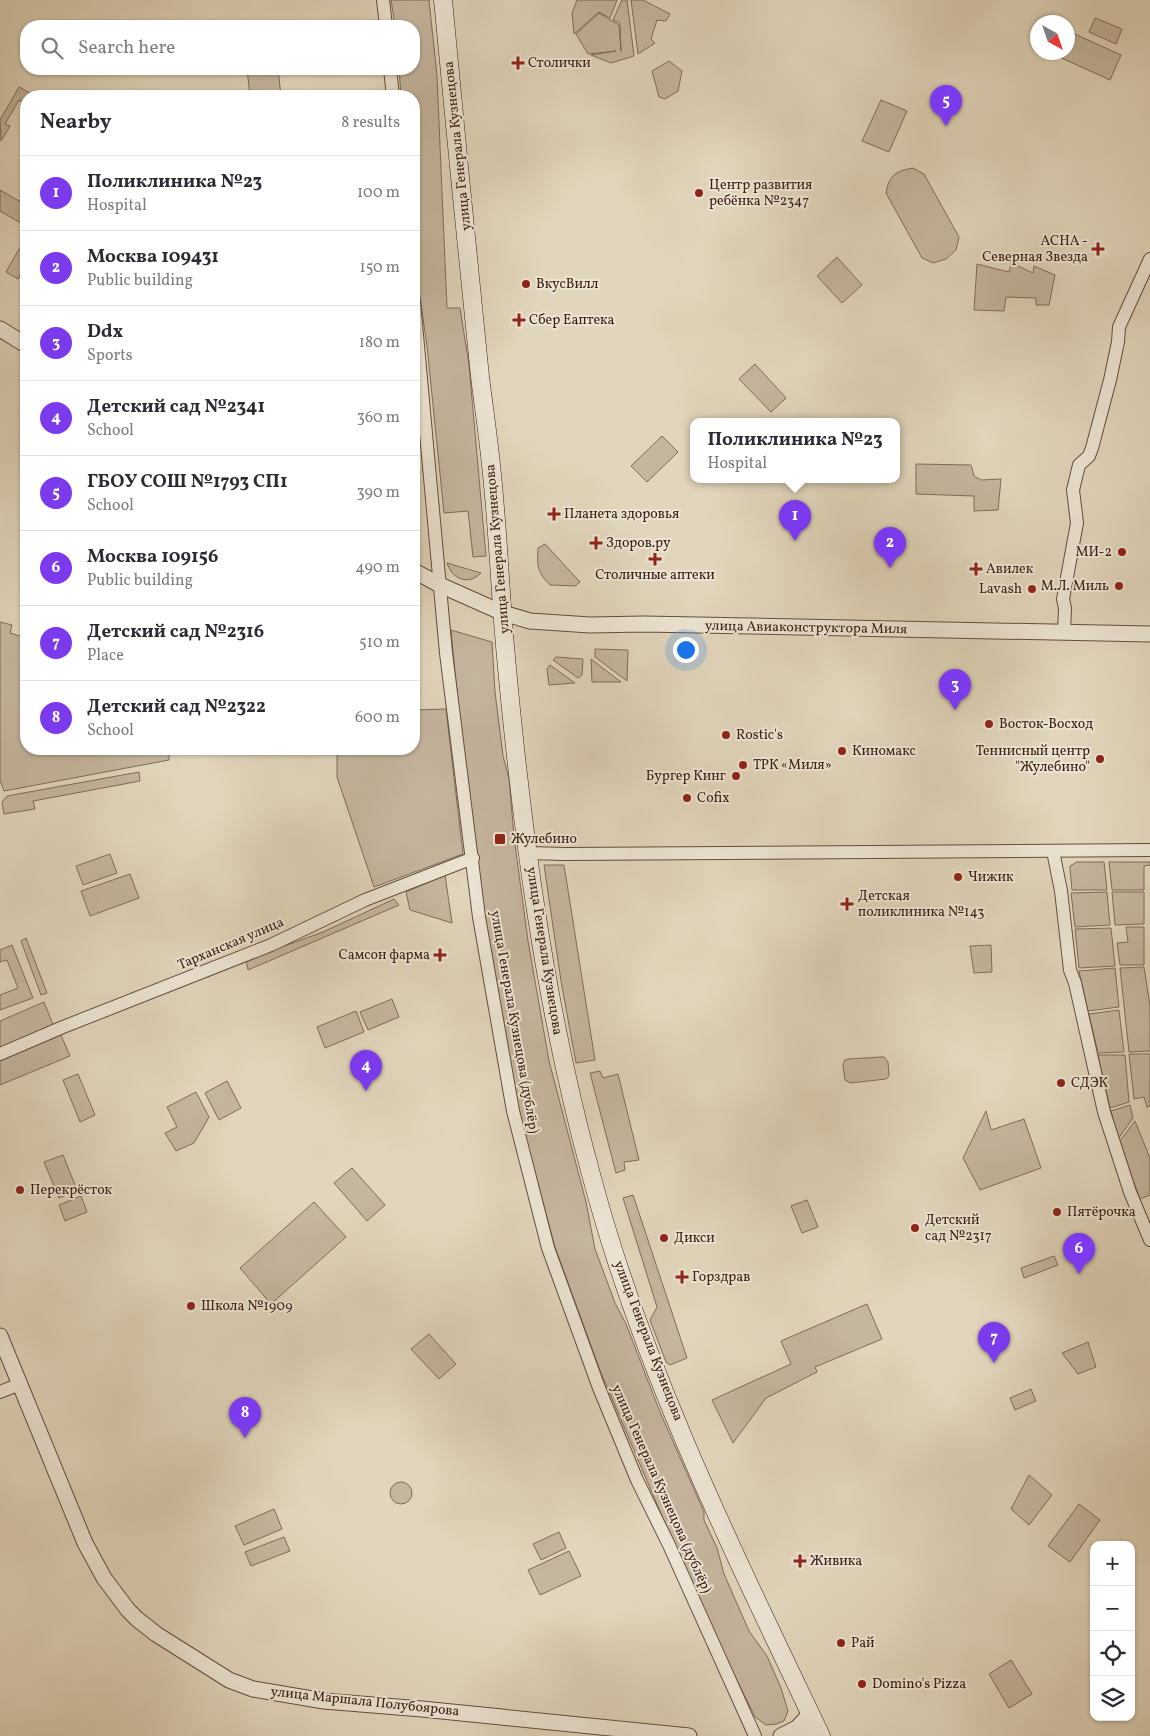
<!DOCTYPE html>
<html lang="en">
<head>
<meta charset="utf-8">
<style>
	:root { --surface:#fff; --page:#f7f7f7; --text:#2b2b33; --muted:#7c7c81; --line:#e1e1e2; --accent:#7c3aed }
	body { margin:0; font-family:Vollkorn,serif; background:var(--page); color:var(--text) }
	.controls { position:absolute; right:15px; bottom:15px; display:grid; overflow:hidden; border-radius:10px; box-shadow:0 1px 4px #0004 }
	.controls button { width:45px; height:45px; display:grid; place-items:center; padding:0; border:0; border-bottom:1px solid var(--line); background:var(--surface); color:var(--text); font:25px sans-serif }
	.compass { position:absolute; left:1030px; top:15px; width:45px; height:45px; border-radius:50%; background:var(--surface); box-shadow:0 1px 4px #0004; rotate:140deg }
	.you { position:absolute; left:685px; top:649px; width:18px; height:18px; margin:-12px; border:4px solid #fff; border-radius:50%; background:#1a73e8; box-shadow:0 0 0 8px #1a73e833 }
	.badge { display:grid; place-items:center; width:32px; height:32px; border-radius:50%; background:var(--accent); color:#fff; font-size:16px; font-weight:700 }
	.pin { position:absolute; translate:-50% -41px; filter:drop-shadow(0 1px 2px #0008) }
	.pin::after { content:''; position:absolute; top:26px; width:18px; height:15px; background:inherit; clip-path:polygon(0 0,100% 0,50% 100%) }
	.popup { position:absolute; left:690px; top:418px; width:210px; height:65px; box-sizing:border-box; display:grid; place-content:center; border-radius:10px; background:var(--surface); filter:drop-shadow(0 1px 4px #0005); font-size:16px; white-space:nowrap; color:var(--muted) }
	.popup b { font-size:19px; color:var(--text) }
	.popup::after { content:''; position:absolute; left:50%; top:100%; margin-left:-10px; border:10px solid transparent; border-top-color:var(--surface) }
	.list { margin:0; padding:0; list-style:none }
	h2 { display:flex; justify-content:space-between; align-items:center; height:65px; margin:0; padding:0 20px; font-size:21px }
	h2 small { font-size:16px; font-weight:400; color:var(--muted) }
	.list li { display:grid; grid-template-columns:32px 1fr auto; gap:15px; align-items:center; box-sizing:border-box; height:75px; padding:0 20px; border-top:1px solid var(--line) }
	.list b { display:block; font-size:19px; white-space:nowrap }
	.list p { margin:0; font-size:16px; white-space:nowrap; color:var(--muted) }
	.list em { font-size:16px; font-style:normal; color:var(--muted) }
	.icon { flex:none; width:28px; height:28px; fill:none; stroke:currentColor; stroke-width:2; stroke-linecap:round; stroke-linejoin:round }
	.map { position:relative; flex:none; width:1150px; height:1736px; overflow:hidden }
	.search { position:absolute; background:var(--surface); box-shadow:0 1px 4px #0004; left:20px; top:20px; width:400px; height:55px; display:flex; align-items:center; gap:12px; box-sizing:border-box; padding:0 18px; border-radius:20px; color:var(--muted); font-size:19px }
	.panel { position:absolute; background:var(--surface); box-shadow:0 1px 4px #0004; left:20px; top:90px; width:400px; height:665px; border-radius:20px }
	.map>svg:first-child { display:block }
	.green { fill:#c5b69f; stroke:#806b5a }
	.lines { fill:none; stroke-linecap:round; stroke-linejoin:round }
	.minor-casing { stroke:#644d3e; stroke-width:14 }
	.tertiary-casing { stroke:#644d3e; stroke-width:17 }
	.secondary-casing { stroke:#3b2015; stroke-width:19 }
	.minor { stroke:#ece4d3; stroke-width:12 }
	.tertiary { stroke:#ece4d3; stroke-width:15 }
	.secondary { stroke:#ece4d3; stroke-width:18 }
	.poi-dot { fill:#8f2418; stroke:#ece4d3; stroke-width:2 }
	.labels { text-anchor:middle; dominant-baseline:central; stroke-width:4; stroke-linejoin:round; paint-order:stroke }
	.poi-label { font-size:14px; fill:#3b2015; stroke:#ece4d3; text-anchor:start }
	.street-label { font-size:14px; fill:#3b2015; stroke:#ece4d3 }
</style>
</head>
<body>
<div class="map">
<svg width="1150" height="1736" viewBox="0 0 1150 1736">
	<rect width="100%" height="100%" fill="#e1d5bb"/>
	<filter id="stains"><feTurbulence type="fractalNoise" baseFrequency=".004" numOctaves="4"/><feColorMatrix values="0 0 0 0 .2 0 0 0 0 .09 0 0 0 0 .02 0 0 0 .5 -.17"/></filter>
	<radialGradient id="worn" r=".72"><stop offset=".6" stop-color="#630" stop-opacity="0"/><stop offset="1" stop-color="#630" stop-opacity=".3"/></radialGradient>
	<g class="green">
		<polygon points="391,0 429,0 437,76 447,308 460,308 469,365 486,556 473,557 468,511 444,513 427,346 414,256 414,96 401,96 399,69 414,69 414,26 395,26"/>
		<polygon points="577,0 617,0 610,18 599,12 574,34 572,13"/>
		<polygon points="622,0 627,0 634,56 611,63 591,55 616,51 588,54 576,34 599,13 619,25 621,51 620,23 613,20"/>
		<polygon points="631,0 643,0 670,14 666,21 657,20 651,39 655,43 638,54"/>
		<polygon points="1095,18 1122,29 1116,44 1089,32"/>
		<polygon points="1068,31 1121,55 1110,80 1057,56 1059,53 1068,52"/>
		<polygon points="669,61 682,71 678,91 665,99 659,97 652,71"/>
		<polygon points="247,69 278,69 281,96 250,96"/>
		<polygon points="19,87 35,96 26,96 26,104 19,100 5,124 10,126 1,141 0,120"/>
		<polygon points="881,100 907,111 889,152 862,141"/>
		<path d="M 913,168 L 924,174 L 959,237 L 956,250 L 946,259 L 933,263 L 922,258 L 886,193 C 889,175 896,171 913,168 Z"/>
		<path d="M 0,190 L 26,205 C 26,212 28,219 22,223 L 19,222 L 0,211 Z"/>
		<polygon points="26,237 26,263 18,279 6,272"/>
		<polygon points="1013,256 1018,266 1033,273 1034,266 1055,275 1049,305 1036,305 1036,298 1006,297 1004,311 974,310 977,264 1009,272"/>
		<polygon points="837,257 862,285 842,303 817,276"/>
		<polygon points="755,364 786,398 771,412 739,379"/>
		<polygon points="662,436 678,452 647,482 631,466"/>
		<polygon points="916,464 971,465 974,476 981,480 1001,479 998,510 974,511 974,496 916,494"/>
		<path d="M 545,544 L 580,582 L 575,586 L 550,585 C 537,572 537,566 538,548 Z"/>
		<path d="M 447,563 L 481,573 C 468,586 452,579 447,563 Z"/>
		<polygon points="0,622 12,625 10,633 26,638 26,749 169,749 169,760 4,791 0,780"/>
		<polygon points="451,630 492,642 495,692 503,756 509,778 514,837 528,941 549,1061 586,1202 595,1249 615,1303 626,1324 660,1412 704,1512 704,1520 717,1548 724,1574 749,1631 767,1656 781,1688 788,1711 784,1721 776,1724 766,1725 755,1717 729,1664 668,1530 601,1373 555,1247 520,1117 493,975 463,754"/>
		<polygon points="595,649 628,650 627,681 595,657"/>
		<polygon points="556,657 583,659 582,675 578,678 553,660"/>
		<polygon points="591,659 621,682 592,682"/>
		<polygon points="550,665 575,683 549,685 547,669"/>
		<polygon points="414,687 416,710 446,709 463,854 374,887 337,777 337,749 414,749"/>
		<polygon points="139,772 140,781 33,801 35,809 4,814 2,802 7,796"/>
		<polygon points="110,854 117,873 83,885 76,866"/>
		<polygon points="1077,862 1104,862 1107,890 1072,890 1070,869 1070,866"/>
		<polygon points="1109,862 1150,862 1150,865 1144,866 1144,890 1112,890"/>
		<polygon points="544,865 564,865 595,1060 576,1063 561,981"/>
		<polygon points="130,874 139,898 90,916 81,891"/>
		<polygon points="445,875 452,923 410,910 406,892"/>
		<polygon points="1107,892 1110,925 1075,927 1071,893"/>
		<polygon points="1112,892 1144,892 1144,924 1115,925"/>
		<polygon points="394,899 399,905 248,970 246,960 323,932"/>
		<polygon points="1126,927 1144,927 1144,965 1120,965 1117,943 1128,942"/>
		<polygon points="1111,928 1115,966 1079,968 1075,929"/>
		<polygon points="26,938 47,993 41,995 21,941"/>
		<polygon points="12,945 33,998 0,1010 0,995 18,988 7,960 0,962 0,950"/>
		<polygon points="991,945 992,972 974,973 970,946"/>
		<polygon points="1144,967 1150,1006 1150,1051 1129,1052 1120,968"/>
		<polygon points="1115,968 1119,1007 1088,1011 1079,971"/>
		<polygon points="392,999 399,1017 368,1030 360,1012"/>
		<polygon points="44,1002 54,1027 0,1049 0,1021"/>
		<polygon points="1119,1010 1124,1052 1098,1053 1089,1014"/>
		<polygon points="356,1011 364,1032 325,1048 317,1027"/>
		<polygon points="61,1035 70,1056 0,1085 0,1060"/>
		<polygon points="1129,1054 1150,1054 1150,1106 1147,1107 1144,1097 1134,1099"/>
		<polygon points="1098,1055 1125,1055 1129,1102 1110,1108"/>
		<polygon points="881,1057 884,1057 888,1062 889,1076 886,1079 850,1083 845,1080 843,1065 845,1060 849,1059"/>
		<polygon points="600,1071 603,1078 618,1074 639,1160 624,1162 625,1170 616,1173 590,1073"/>
		<polygon points="78,1074 95,1115 80,1122 63,1080"/>
		<polygon points="227,1081 241,1108 219,1120 205,1093"/>
		<polygon points="196,1092 209,1117 194,1143 176,1151 165,1133 177,1127 167,1107"/>
		<polygon points="1130,1105 1133,1118 1118,1139 1111,1111"/>
		<polygon points="986,1111 991,1130 1024,1119 1041,1168 980,1190 963,1158"/>
		<polygon points="1135,1121 1150,1158 1150,1195 1140,1199 1119,1142"/>
		<polygon points="63,1155 77,1190 59,1198 44,1162"/>
		<polygon points="352,1168 385,1205 367,1221 334,1183"/>
		<polygon points="633,1195 687,1358 670,1365 666,1362 650,1320 657,1307 623,1198"/>
		<polygon points="81,1196 87,1212 65,1221 59,1205"/>
		<polygon points="807,1200 818,1227 802,1233 791,1206"/>
		<polygon points="314,1202 346,1237 271,1304 240,1268"/>
		<polygon points="1054,1256 1058,1265 1024,1278 1021,1268"/>
		<polygon points="867,1304 882,1339 815,1367 817,1372 766,1398 733,1443 712,1400 791,1364 781,1341"/>
		<polygon points="429,1334 456,1364 439,1379 411,1349"/>
		<polygon points="1088,1342 1096,1367 1078,1374 1062,1353"/>
		<polygon points="1031,1389 1036,1401 1015,1410 1010,1398"/>
		<polygon points="1029,1475 1052,1495 1029,1525 1011,1509"/>
		<circle cx="401" cy="1493" r="11"/>
		<polygon points="1079,1504 1100,1520 1070,1562 1048,1546"/>
		<polygon points="274,1509 282,1529 244,1545 235,1526"/>
		<polygon points="559,1532 566,1548 541,1560 533,1544"/>
		<polygon points="284,1537 290,1551 251,1566 245,1552"/>
		<polygon points="569,1551 581,1576 540,1595 528,1570"/>
		<polygon points="1011,1660 1032,1694 1009,1708 989,1674"/>
	</g>
	<g class="lines">
		<defs>
			<g id="minor">
				<polyline points="383,0 386,26"/>
				<polyline points="390,69 393,96"/>
				<polyline points="414,302 446,653 479,917 513,1111 548,1248 599,1388 637,1480 669,1545 755,1736"/>
				<polyline points="1064,633 1065,608 1063,599 1077,523 1073,490 1079,465 1089,456 1092,448 1110,380 1118,342 1119,327 1150,259"/>
				<polyline points="1053,851 1061,891 1070,970 1075,983 1104,1112 1130,1192 1150,1240"/>
				<polyline points="528,853 565,854 1150,850"/>
				<polyline points="0,1054 63,1027 271,945 365,900 473,858"/>
				<polyline points="0,1392 20,1384"/>
			</g>
			<g id="tertiary">
				<polyline points="0,329 26,345"/>
				<polyline points="414,571 440,585 503,613 530,621 590,625 644,624 1150,634"/>
				<polyline points="0,1336 85,1543 104,1578 128,1610 137,1619 156,1634 229,1680 253,1689 324,1701 422,1709 689,1736"/>
				<polyline points="781,1736 797,1728 810,1714"/>
				<polyline points="800,1736 819,1733"/>
			</g>
			<path id="secondary" d="M 443,0 C 455,126 467,251 480,377 C 484,409 489,442 492,475 C 498,532 500,589 505,646 C 521,825 544,1005 592,1178 C 644,1373 735,1555 821,1736"/>
		</defs>
		<use href="#minor" class="minor-casing"/>
		<use href="#tertiary" class="tertiary-casing"/>
		<use href="#secondary" class="secondary-casing"/>
		<use href="#minor" class="minor"/>
		<use href="#tertiary" class="tertiary"/>
		<use href="#secondary" class="secondary"/>
	</g>
	<g class="poi-dot">
		<path d="M515.5 55.5h5v5h5v5h-5v5h-5v-5h-5v-5h5z"/>
		<circle cx="699" cy="193" r="5"/>
		<path d="M1095.5 241.5h5v5h5v5h-5v5h-5v-5h-5v-5h5z"/>
		<circle cx="526" cy="284" r="5"/>
		<path d="M516.5 312.5h5v5h5v5h-5v5h-5v-5h-5v-5h5z"/>
		<path d="M551.5 506.5h5v5h5v5h-5v5h-5v-5h-5v-5h5z"/>
		<path d="M593.5 535.5h5v5h5v5h-5v5h-5v-5h-5v-5h5z"/>
		<circle cx="1122" cy="552" r="5"/>
		<path d="M652.5 551.5h5v5h5v5h-5v5h-5v-5h-5v-5h5z"/>
		<path d="M973.5 561.5h5v5h5v5h-5v5h-5v-5h-5v-5h5z"/>
		<circle cx="1119" cy="586" r="5"/>
		<circle cx="1032" cy="589" r="5"/>
		<circle cx="989" cy="724" r="5"/>
		<circle cx="726" cy="735" r="5"/>
		<circle cx="842" cy="751" r="5"/>
		<circle cx="1100" cy="759" r="5"/>
		<circle cx="743" cy="765" r="5"/>
		<circle cx="736" cy="776" r="5"/>
		<circle cx="687" cy="798" r="5"/>
		<rect x="494" y="833" width="12" height="12" rx="2.5"/>
		<circle cx="958" cy="877" r="5"/>
		<path d="M844.5 896.5h5v5h5v5h-5v5h-5v-5h-5v-5h5z"/>
		<path d="M437.5 947.5h5v5h5v5h-5v5h-5v-5h-5v-5h5z"/>
		<circle cx="1061" cy="1083" r="5"/>
		<circle cx="20" cy="1190" r="5"/>
		<circle cx="1057" cy="1212" r="5"/>
		<circle cx="915" cy="1228" r="5"/>
		<circle cx="664" cy="1238" r="5"/>
		<path d="M679.5 1269.5h5v5h5v5h-5v5h-5v-5h-5v-5h5z"/>
		<circle cx="191" cy="1306" r="5"/>
		<path d="M797.5 1553.5h5v5h5v5h-5v5h-5v-5h-5v-5h5z"/>
		<circle cx="841" cy="1643" r="5"/>
		<circle cx="862" cy="1684" r="5"/>
	</g>
	<g class="labels">
		<g class="poi-label">
			<text x="528" y="63">Столички</text>
			<text x="709" y="185">Центр развития<tspan x="709" dy="16">ребёнка №2347</tspan></text>
			<text x="1088" y="241" text-anchor="end">АСНА -<tspan x="1088" dy="16">Северная Звезда</tspan></text>
			<text x="536" y="284">ВкусВилл</text>
			<text x="529" y="320">Сбер Еаптека</text>
			<text x="564" y="514">Планета здоровья</text>
			<text x="606" y="543">Здоров.ру</text>
			<text x="1112" y="552" text-anchor="end">МИ-2</text>
			<text x="986" y="569">Авилек</text>
			<text x="655" y="575" text-anchor="middle">Столичные аптеки</text>
			<text x="1109" y="586" text-anchor="end">М.Л. Миль</text>
			<text x="1022" y="589" text-anchor="end">Lavash</text>
			<text x="999" y="724">Восток-Восход</text>
			<text x="736" y="735">Rostic's</text>
			<text x="852" y="751">Киномакс</text>
			<text x="1090" y="751" text-anchor="end">Теннисный центр<tspan x="1090" dy="16">"Жулебино"</tspan></text>
			<text x="753" y="765">ТРК «Миля»</text>
			<text x="726" y="776" text-anchor="end">Бургер Кинг</text>
			<text x="697" y="798">Cofix</text>
			<text x="511" y="839">Жулебино</text>
			<text x="968" y="877">Чижик</text>
			<text x="858" y="896">Детская<tspan x="858" dy="16">поликлиника №143</tspan></text>
			<text x="430" y="955" text-anchor="end">Самсон фарма</text>
			<text x="1071" y="1083">СДЭК</text>
			<text x="30" y="1190">Перекрёсток</text>
			<text x="1067" y="1212">Пятёрочка</text>
			<text x="925" y="1220">Детский<tspan x="925" dy="16">сад №2317</tspan></text>
			<text x="674" y="1238">Дикси</text>
			<text x="692" y="1277">Горздрав</text>
			<text x="201" y="1306">Школа №1909</text>
			<text x="810" y="1561">Живика</text>
			<text x="851" y="1643">Рай</text>
			<text x="872" y="1684">Domino's Pizza</text>
		</g>
		<g class="street-label">
			<text transform="translate(458 146) rotate(-96)">улица Генерала Кузнецова</text>
			<text transform="translate(498 549) rotate(-95)">улица Генерала Кузнецова</text>
			<text transform="translate(806 628) rotate(1)">улица Авиаконструктора Миля</text>
			<text transform="translate(231 944) rotate(-23)">Тарханская улица</text>
			<text transform="translate(544 951) rotate(81)">улица Генерала Кузнецова</text>
			<text transform="translate(514 1022) rotate(80)">улица Генерала Кузнецова (дублёр)</text>
			<text transform="translate(648 1341) rotate(69)">улица Генерала Кузнецова</text>
			<text transform="translate(661 1489) rotate(66)">улица Генерала Кузнецова (дублёр)</text>
			<text transform="translate(365 1702) rotate(6)">улица Маршала Полубоярова</text>
		</g>
	</g>
	<rect width="100%" height="100%" filter="url(#stains)"/>
	<rect width="100%" height="100%" fill="url(#worn)"/>
</svg>
<div class="controls">
<button>+</button>
<button>−</button>
<button><svg class="icon" aria-label="locate" viewBox="0 0 24 24"><circle cx="12" cy="12" r="6"/><path d="M12 2v4M12 18v4M2 12h4M18 12h4"/></svg></button>
<button><svg class="icon" aria-label="layers" viewBox="0 0 24 24"><path d="M12 4l9 5-9 5-9-5zM3 14l9 5 9-5"/></svg></button>
</div>
<svg class="compass" viewBox="-18 -18 36 36"><path d="M0-13l5 13h-10z" fill="#e53935"/><path d="M0 13l5-13h-10z" fill="#7c7c81"/></svg>
<div class="you"></div>
<div class="pin badge" style="left:795px;top:541px">1</div>
<div class="popup"><b>Поликлиника №23</b>Hospital</div>
<div class="pin badge" style="left:890px;top:568px">2</div>
<div class="pin badge" style="left:955px;top:710px">3</div>
<div class="pin badge" style="left:366px;top:1091px">4</div>
<div class="pin badge" style="left:946px;top:126px">5</div>
<div class="pin badge" style="left:1079px;top:1274px">6</div>
<div class="pin badge" style="left:994px;top:1363px">7</div>
<div class="pin badge" style="left:245px;top:1438px">8</div>
<div class="search"><svg class="icon" aria-label="search" viewBox="0 0 24 24"><circle cx="10" cy="10" r="6"/><path d="M15 15l6 6"/></svg>Search here</div>
<section class="panel">
<h2>Nearby<small>8 results</small></h2>
<ul class="list">
<li><span class="badge">1</span><div><b>Поликлиника №23</b><p>Hospital</p></div><em>100 m</em></li>
<li><span class="badge">2</span><div><b>Москва 109431</b><p>Public building</p></div><em>150 m</em></li>
<li><span class="badge">3</span><div><b>Ddx</b><p>Sports</p></div><em>180 m</em></li>
<li><span class="badge">4</span><div><b>Детский сад №2341</b><p>School</p></div><em>360 m</em></li>
<li><span class="badge">5</span><div><b>ГБОУ СОШ №1793 СП1</b><p>School</p></div><em>390 m</em></li>
<li><span class="badge">6</span><div><b>Москва 109156</b><p>Public building</p></div><em>490 m</em></li>
<li><span class="badge">7</span><div><b>Детский сад №2316</b><p>Place</p></div><em>510 m</em></li>
<li><span class="badge">8</span><div><b>Детский сад №2322</b><p>School</p></div><em>600 m</em></li>
</ul>
</section>
</div>
</body>
</html>
